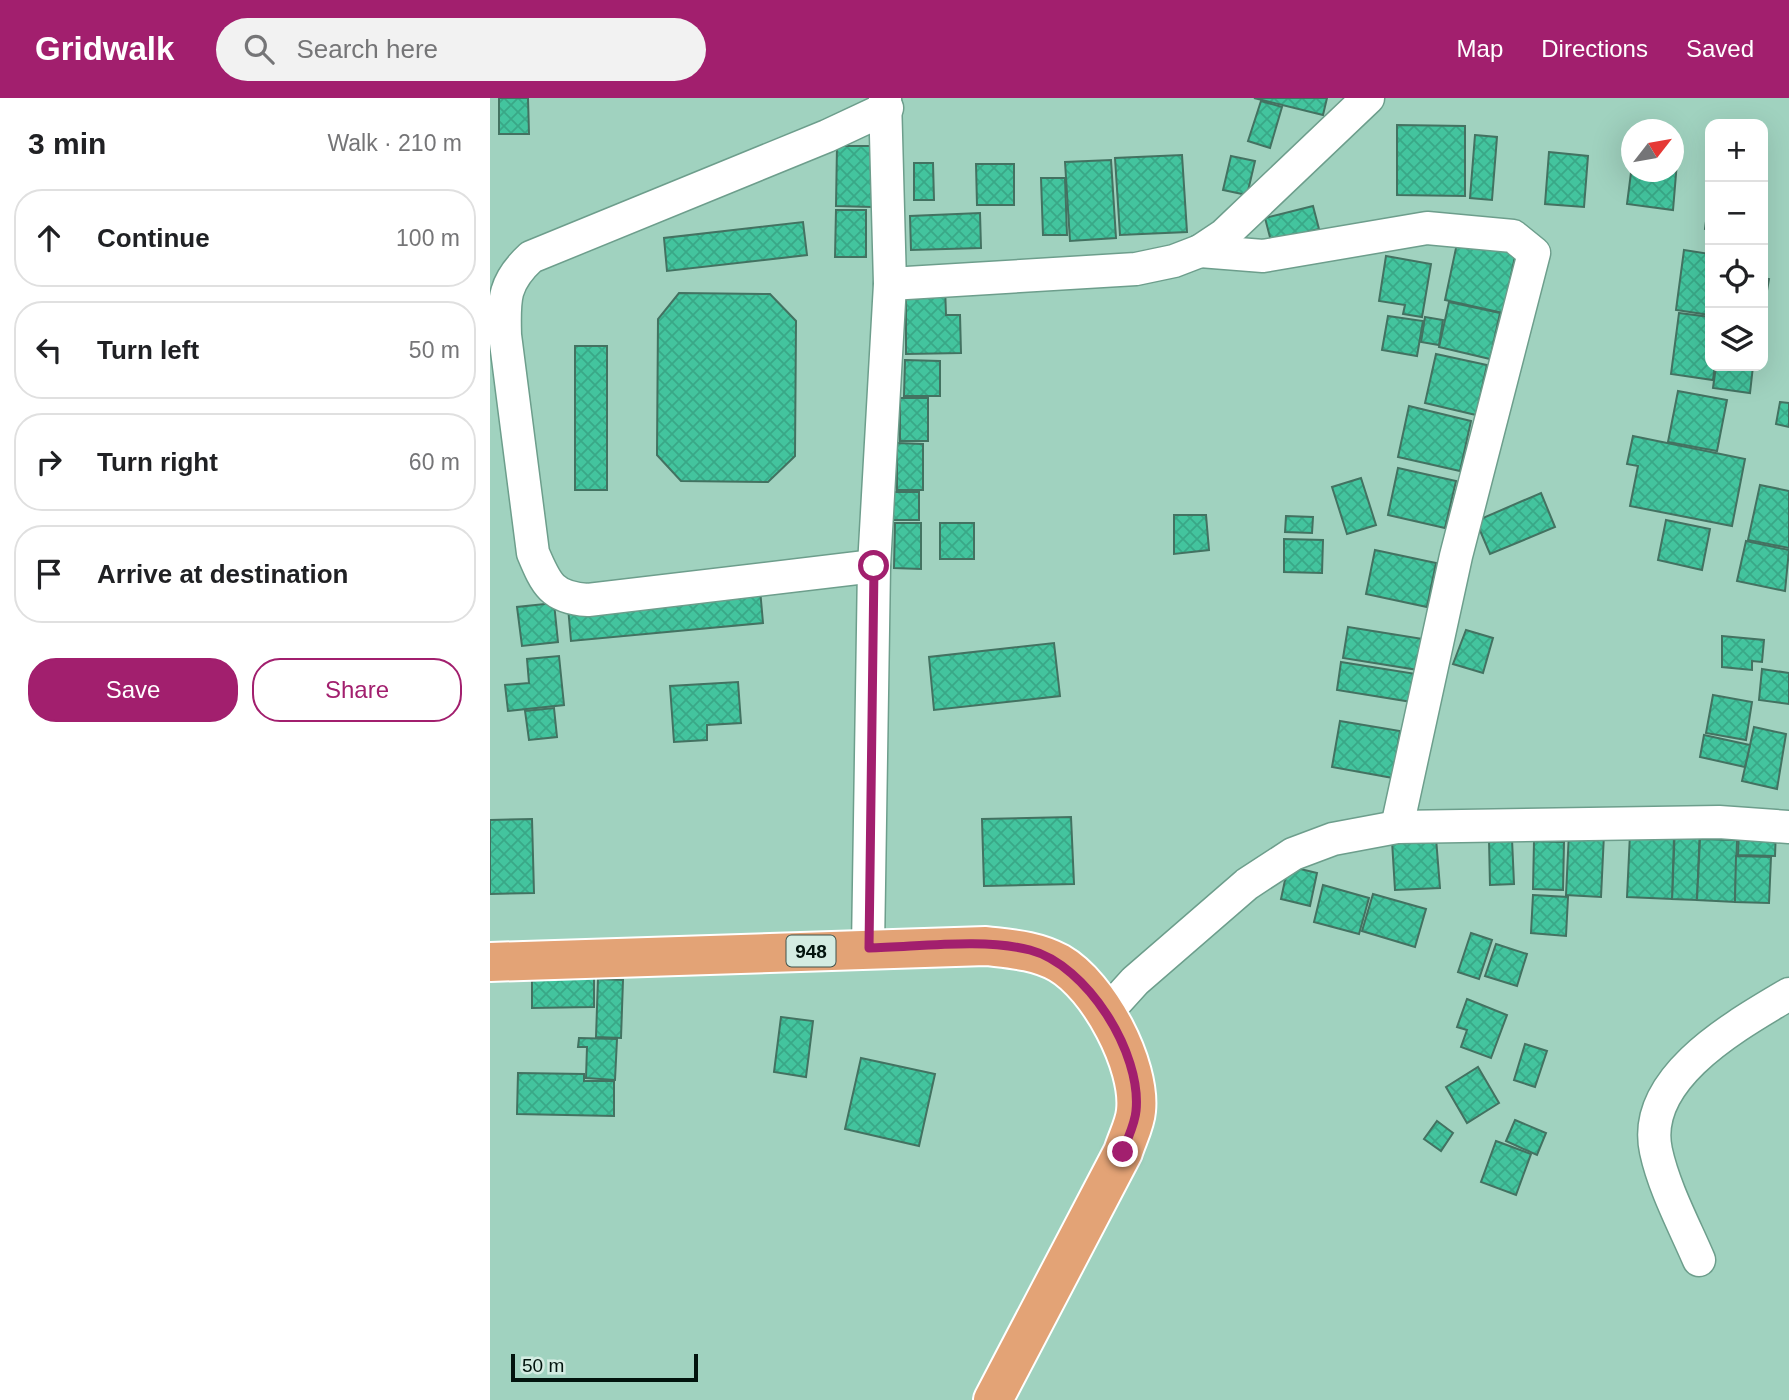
<!DOCTYPE html>
<html lang="en">
<head>
<meta charset="utf-8">
<style>
	:root { --surface:#fff; --page:#f2f2f2; --text:#202124; --muted:#757577; --line:#e0e0e0; --accent:#a21f6e }
	body { margin:0; font-family:Helvetica,sans-serif; background:var(--page); color:var(--text) }
	.controls { position:absolute; right:21px; top:21px; display:grid; overflow:hidden; border-radius:14px; box-shadow:0 7px 28px #0002 }
	.controls button { width:63px; height:63px; display:grid; place-items:center; padding:0; border:0; border-bottom:2px solid var(--line); background:var(--surface); color:var(--text); font:35px sans-serif }
	.compass { position:absolute; left:1131px; top:21px; width:63px; height:63px; border-radius:50%; background:var(--surface); box-shadow:0 7px 28px #0002; rotate:59deg }
	.scale { position:absolute; left:21px; bottom:18px; width:187px; box-sizing:border-box; padding-left:7px; border:4px solid #02130d; border-top:0; font-size:19px; line-height:24px; white-space:nowrap; color:#02130d; -webkit-text-stroke:5px #d4ece2; paint-order:stroke }
	.stop { position:absolute; width:21px; height:21px; margin:-16px; border:5px solid #a21f6e; border-radius:50%; background:#fff }
	.stop.end { background:#a21f6e; border-color:#fff; box-shadow:0 2px 7px #0008 }
	.list { margin:0; padding:0; list-style:none }
	h2 { display:flex; justify-content:space-between; align-items:center; height:91px; margin:0; padding:0 28px; font-size:30px }
	h2 small { font-size:23px; font-weight:400; color:var(--muted) }
	.list li { display:grid; grid-template-columns:46px 1fr auto; gap:21px; align-items:center; box-sizing:border-box; height:98px; margin:0 14px 14px; padding:0 14px; border:2px solid var(--line); border-radius:28px }
	.list b { display:block; font-size:26px; white-space:nowrap }
	.list em { font-size:23px; font-style:normal; color:var(--muted) }
	.actions { display:flex; gap:14px; padding:21px 28px }
	.actions a { flex:1; padding:16px 0; border:2px solid var(--accent); border-radius:28px; text-align:center; font-size:24px; color:var(--accent) }
	.actions .main { background:var(--accent); color:#fff }
	.icon { flex:none; width:38px; height:38px; fill:none; stroke:currentColor; stroke-width:2; stroke-linecap:round; stroke-linejoin:round }
	.map { position:relative; flex:none; width:1299px; height:1302px; overflow:hidden }
	header { display:flex; align-items:center; gap:42px; box-sizing:border-box; height:98px; padding:0 35px; background:var(--accent); color:#fff }
	header strong { font-size:33px }
	nav { display:flex; gap:38px; margin-inline-start:auto; font-size:24px }
	.search { width:490px; height:63px; background:var(--page); display:flex; align-items:center; gap:18px; box-sizing:border-box; padding:0 24px; border-radius:38px; color:var(--muted); font-size:26px }
	main { display:flex }
	aside { flex:1; background:var(--surface) }
	.map>svg:first-child { display:block }
	.building { fill:url(#building-cross-hatch); stroke:#437261; stroke-width:2 }
	.lines { fill:none; stroke-linecap:round; stroke-linejoin:round }
	.minor-casing { stroke:#6d9e8c; stroke-width:35 }
	.major-casing { stroke:#fff; stroke-width:42 }
	.minor { stroke:#fff; stroke-width:32 }
	.major { stroke:#e3a376; stroke-width:38 }
	.route { stroke:#a21f6e; stroke-width:9 }
	.labels { text-anchor:middle; dominant-baseline:central; stroke-width:7; stroke-linejoin:round; paint-order:stroke }
	.shield { fill:#d4ece2; stroke:#41544d; stroke-width:2 }
	.shield-label { font-size:19px; font-weight:bold; fill:#02130d }
</style>
</head>
<body>
<header>
<strong>Gridwalk</strong>
<div class="search"><svg class="icon" aria-label="search" viewBox="0 0 24 24"><circle cx="10" cy="10" r="6"/><path d="M15 15l6 6"/></svg>Search here</div>
<nav><a>Map</a><a>Directions</a><a>Saved</a></nav>
</header>
<main>
<aside>
<h2>3 min<small>Walk · 210 m</small></h2>
<ul class="list">
<li><svg class="icon" aria-label="ahead" viewBox="0 0 24 24"><path d="M12 20V5M6 11l6-6 6 6"/></svg><div><b>Continue</b></div><em>100 m</em></li>
<li><svg class="icon" aria-label="left" viewBox="0 0 24 24"><path d="M17 20v-9H6M10 6l-5 5 5 5"/></svg><div><b>Turn left</b></div><em>50 m</em></li>
<li><svg class="icon" aria-label="right" viewBox="0 0 24 24"><path d="M7 20v-9h11M14 6l5 5-5 5"/></svg><div><b>Turn right</b></div><em>60 m</em></li>
<li><svg class="icon" aria-label="arrive" viewBox="0 0 24 24"><path d="M6 21V4h12l-3 4 3 4H6"/></svg><div><b>Arrive at destination</b></div></li>
</ul>
<div class="actions"><a class="main">Save</a><a>Share</a></div>
</aside>
<div class="map">
<svg width="1299" height="1302" viewBox="0 0 1299 1302">
	<defs>
		<pattern id="building-cross-hatch" width="8" height="8" patternUnits="userSpaceOnUse" patternTransform="scale(1.75)"><rect width="8" height="8" fill="#43c49e"/><path d="M0 0l8 8M0 8l8-8" fill="none" stroke="#39a887"/></pattern>
	</defs>
	<rect width="100%" height="100%" fill="#a0d2bf"/>
	<g class="building">
		<polygon points="9,0 38,0 39,36 9,36"/>
		<polygon points="764,0 837,0 833,17"/>
		<polygon points="771,3 792,9 780,50 758,43"/>
		<polygon points="907,27 975,28 975,98 907,97"/>
		<polygon points="985,37 1007,39 1002,102 980,100"/>
		<polygon points="347,48 382,48 382,109 346,108"/>
		<polygon points="1059,54 1098,58 1094,109 1055,106"/>
		<polygon points="692,57 697,134 630,137 625,60"/>
		<polygon points="741,58 765,63 757,97 733,92"/>
		<polygon points="621,62 626,140 580,143 575,64"/>
		<polygon points="1184,63 1187,64 1183,112 1137,106 1142,67 1142,74 1184,74"/>
		<polygon points="424,65 443,65 444,102 424,102"/>
		<polygon points="486,66 524,66 524,107 487,107"/>
		<polygon points="551,80 575,80 577,137 553,137"/>
		<polygon points="1220,92 1220,132 1215,131"/>
		<polygon points="823,108 829,131 781,143 775,120"/>
		<polygon points="346,112 376,112 376,159 345,159"/>
		<polygon points="490,115 491,150 421,152 420,118"/>
		<polygon points="313,124 317,157 177,173 174,140"/>
		<polygon points="969,136 1027,149 1013,215 955,202"/>
		<polygon points="1194,152 1220,156 1220,217 1186,212"/>
		<polygon points="896,158 941,166 932,219 913,216 915,207 889,203"/>
		<polygon points="1273,180 1279,181 1273,216"/>
		<polygon points="455,188 456,217 470,217 471,255 416,256 416,202 421,194"/>
		<polygon points="189,195 280,196 306,223 305,358 278,384 191,383 167,357 168,221"/>
		<polygon points="959,204 1010,215 1000,261 949,249"/>
		<polygon points="1189,215 1220,219 1220,268 1225,268 1223,282 1181,276"/>
		<polygon points="898,218 933,223 927,258 892,252"/>
		<polygon points="935,219 953,222 949,247 931,244"/>
		<rect x="85" y="248" width="32" height="144"/>
		<polygon points="946,256 997,267 986,317 935,305"/>
		<polygon points="415,262 450,263 450,298 414,298"/>
		<polygon points="1226,268 1263,268 1260,295 1223,290"/>
		<polygon points="1188,293 1237,302 1227,353 1178,344"/>
		<rect x="410" y="300" width="28" height="43"/>
		<polygon points="1290,304 1299,305 1299,329 1286,326"/>
		<polygon points="919,308 981,323 970,373 908,359"/>
		<polygon points="1143,338 1255,361 1242,428 1140,408 1148,368 1137,366"/>
		<polygon points="407,345 433,346 433,392 407,392"/>
		<polygon points="908,370 966,383 955,430 898,417"/>
		<polygon points="871,380 886,427 857,436 842,389"/>
		<polygon points="1270,387 1299,393 1299,450 1258,442"/>
		<rect x="403" y="394" width="26" height="28"/>
		<polygon points="1051,395 1065,429 1000,456 986,423"/>
		<polygon points="684,417 716,417 719,452 684,456"/>
		<polygon points="796,418 823,419 822,435 795,434"/>
		<polygon points="1176,422 1220,431 1212,472 1168,462"/>
		<polygon points="405,425 431,425 431,471 404,470"/>
		<rect x="450" y="425" width="34" height="36"/>
		<polygon points="794,441 833,442 832,475 794,474"/>
		<polygon points="1256,443 1299,452 1295,493 1247,483"/>
		<polygon points="885,452 946,465 937,509 876,496"/>
		<polygon points="270,491 273,525 81,543 78,509"/>
		<polygon points="64,505 68,544 32,548 27,509"/>
		<polygon points="858,529 933,541 928,572 853,560"/>
		<polygon points="976,532 1003,540 993,575 963,566"/>
		<polygon points="1232,538 1274,542 1272,564 1262,563 1262,572 1232,569"/>
		<polygon points="564,545 570,598 444,612 439,559"/>
		<polygon points="69,558 74,607 18,613 15,587 39,585 37,561"/>
		<polygon points="851,564 926,576 922,604 847,592"/>
		<polygon points="1272,571 1299,575 1299,606 1269,602"/>
		<polygon points="248,584 251,625 217,627 217,642 184,644 180,588"/>
		<polygon points="1223,597 1262,604 1256,642 1216,635"/>
		<polygon points="64,610 67,639 39,642 35,613"/>
		<polygon points="850,623 910,633 903,680 842,669"/>
		<polygon points="1264,629 1296,636 1287,691 1252,683"/>
		<polygon points="1214,637 1260,647 1255,669 1210,659"/>
		<polygon points="581,719 584,786 494,788 492,721"/>
		<polygon points="42,721 44,795 0,796 0,722"/>
		<polygon points="1185,728 1210,729 1207,802 1182,801"/>
		<polygon points="1249,729 1286,731 1285,758 1248,757"/>
		<polygon points="1079,734 1114,736 1111,799 1076,797"/>
		<polygon points="1140,736 1184,738 1182,801 1137,799"/>
		<polygon points="946,740 950,790 905,792 902,743"/>
		<polygon points="1022,741 1024,786 1000,787 999,742"/>
		<polygon points="1210,741 1247,742 1245,804 1207,802"/>
		<polygon points="1044,743 1074,744 1073,792 1043,791"/>
		<polygon points="1246,758 1281,759 1279,805 1245,804"/>
		<polygon points="798,768 827,775 820,808 791,801"/>
		<polygon points="833,787 879,800 869,836 824,824"/>
		<polygon points="883,796 936,811 925,849 872,833"/>
		<polygon points="1043,797 1078,799 1076,838 1041,835"/>
		<polygon points="981,835 1002,842 989,881 968,874"/>
		<polygon points="1006,846 1037,856 1027,888 995,878"/>
		<polygon points="42,880 104,880 104,909 42,910"/>
		<polygon points="108,881 133,882 131,940 106,939"/>
		<polygon points="977,901 1017,917 1001,960 971,949 977,932 967,929"/>
		<polygon points="291,919 323,923 316,979 284,974"/>
		<polygon points="89,940 127,941 125,982 96,980 97,949 88,949"/>
		<polygon points="1035,946 1057,953 1045,989 1024,982"/>
		<polygon points="371,960 445,976 429,1048 355,1031"/>
		<polygon points="988,969 1009,1005 977,1025 956,989"/>
		<polygon points="28,975 94,976 94,983 124,983 124,1018 27,1016"/>
		<polygon points="1025,1022 1056,1035 1047,1057 1016,1043"/>
		<polygon points="947,1023 963,1035 951,1053 934,1041"/>
		<polygon points="1006,1043 1041,1056 1026,1097 991,1084"/>
	</g>
	<g class="lines">
		<defs>
			<g id="minor">
				<polyline points="710,153 773,158 937,130 1023,138 1044,155 966,458 907,729"/>
				<polyline points="400,186 646,171 684,163 710,153 734,137 878,0"/>
				<path d="M 384,468 L 98,502 C 62,500 56,486 43,455 L 15,237 C 14,201 13,185 41,159 L 337,38 L 397,10"/>
				<polyline points="378,850 384,468 400,186 395,0"/>
				<polyline points="616,915 645,883 757,786 803,756 843,741 907,729 1229,724 1299,729"/>
				<path d="M 1209,1162 C 1194,1127 1174,1090 1166,1053 C 1150,980 1247,927 1299,896"/>
			</g>
			<path id="major" d="M 0,864 L 496,848 C 521,851 545,852 569,865 C 609,888 651,967 646,1013 C 645,1026 637,1041 633,1054 L 503,1302"/>
		</defs>
		<use href="#minor" class="minor-casing"/>
		<use href="#major" class="major-casing"/>
		<use href="#minor" class="minor"/>
		<use href="#major" class="major"/>
	</g>
	<g class="lines">
		<path class="route" d="M 384,468 L 379,850 C 428,849 493,840 540,852 C 597,867 652,955 646,1013 C 645,1026 637,1041 633,1054"/>
	</g>
	<g class="labels">
		<rect class="shield" x="296.5" y="837.5" width="49" height="31" rx="5"/>
		<g class="shield-label">
			<text x="321" y="853">948</text>
		</g>
	</g>
</svg>
<div class="controls">
<button>+</button>
<button>−</button>
<button><svg class="icon" aria-label="locate" viewBox="0 0 24 24"><circle cx="12" cy="12" r="6"/><path d="M12 2v4M12 18v4M2 12h4M18 12h4"/></svg></button>
<button><svg class="icon" aria-label="layers" viewBox="0 0 24 24"><path d="M12 4l9 5-9 5-9-5zM3 14l9 5 9-5"/></svg></button>
</div>
<svg class="compass" viewBox="-18 -18 36 36"><path d="M0-13l5 13h-10z" fill="#e53935"/><path d="M0 13l5-13h-10z" fill="#757577"/></svg>
<div class="scale">50 m</div>
<div class="stop" style="left:384px;top:468px"></div>
<div class="stop end" style="left:633px;top:1054px"></div>
</div>
</main>
</body>
</html>
